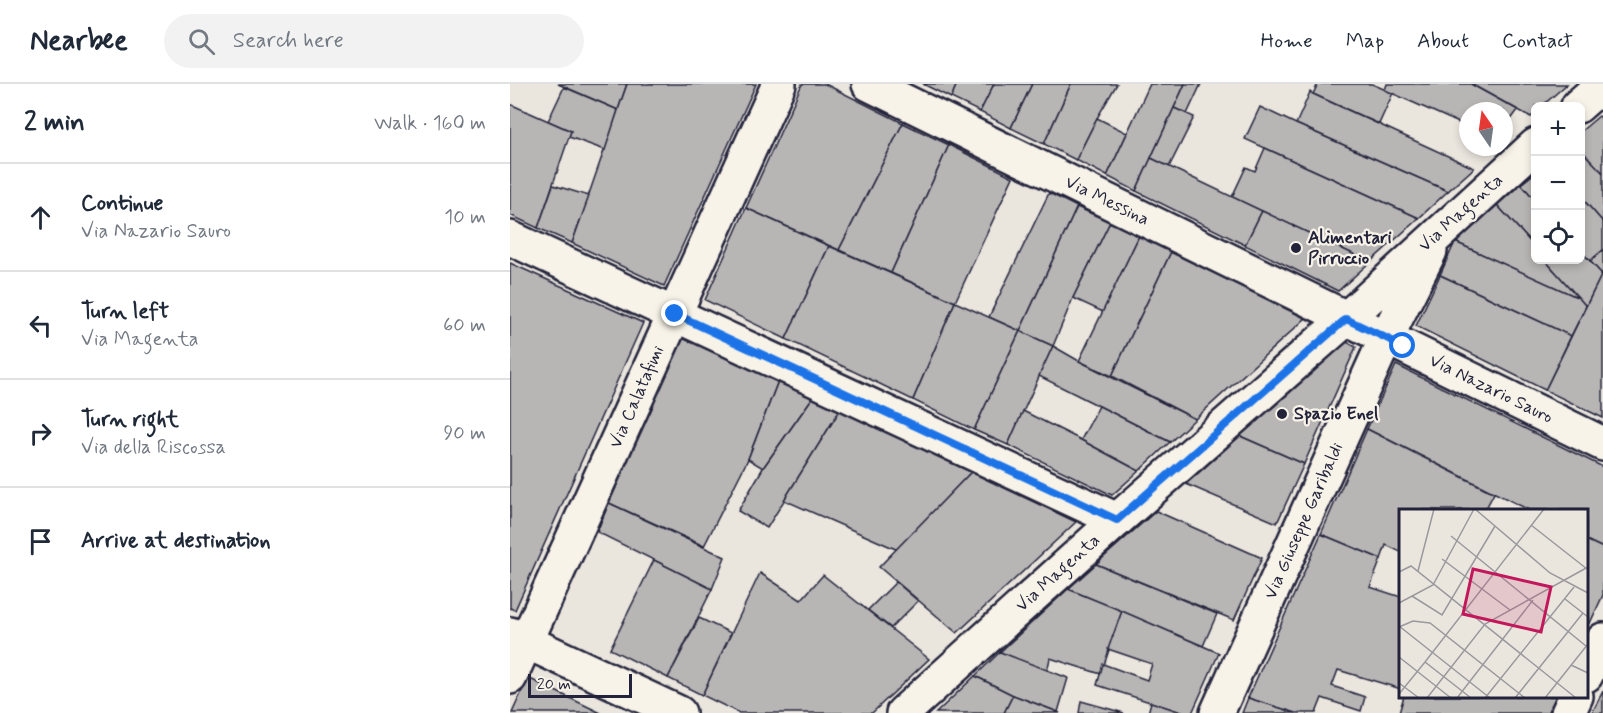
<!DOCTYPE html>
<html lang="en">
<head>
<meta charset="utf-8">
<style>
	:root { --surface:#fff; --page:#f2f2f3; --text:#1f2937; --muted:#747a83; --line:#e0e1e3 }
	body { margin:0; font-family:Mynerve,sans-serif; background:var(--page); color:var(--text) }
	.controls { position:absolute; right:18px; top:18px; display:grid; overflow:hidden; border-radius:9px; box-shadow:0 3px 9px #0003 }
	.controls button { width:54px; height:54px; display:grid; place-items:center; padding:0; border:0; border-bottom:2px solid var(--line); background:var(--surface); color:var(--text); font:30px sans-serif }
	.compass { position:absolute; left:949px; top:18px; width:54px; height:54px; border-radius:50%; background:var(--surface); box-shadow:0 3px 9px #0003; rotate:347deg }
	.scale { position:absolute; left:18px; bottom:15px; width:104px; box-sizing:border-box; padding-left:6px; border:3px solid #22223b; border-top:0; font-size:16px; line-height:21px; white-space:nowrap; color:#22223b; -webkit-text-stroke:4px #f7f3e8; paint-order:stroke }
	.stop { position:absolute; width:18px; height:18px; margin:-14px; border:4px solid #1a73e8; border-radius:50%; background:#fff }
	.stop.end { background:#1a73e8; border-color:#fff; box-shadow:0 2px 6px #0008 }
	.list { margin:0; padding:0; list-style:none }
	h2 { display:flex; justify-content:space-between; align-items:center; height:78px; margin:0; padding:0 24px; font-size:26px }
	h2 small { font-size:20px; font-weight:400; color:var(--muted) }
	.list li { display:grid; grid-template-columns:39px 1fr auto; gap:18px; align-items:center; box-sizing:border-box; height:108px; padding:0 24px; border-top:2px solid var(--line) }
	.list b { display:block; font-size:22px; white-space:nowrap }
	.list p { margin:0; font-size:20px; white-space:nowrap; color:var(--muted) }
	.list em { font-size:20px; font-style:normal; color:var(--muted) }
	.icon { flex:none; width:33px; height:33px; fill:none; stroke:currentColor; stroke-width:2; stroke-linecap:round; stroke-linejoin:round }
	.map { position:relative; flex:none; width:1093px; height:629px; overflow:hidden }
	header { display:flex; align-items:center; gap:36px; box-sizing:border-box; height:84px; padding:0 30px; background:var(--surface); border-bottom:2px solid var(--line) }
	header strong { font-size:28px }
	nav { display:flex; gap:33px; margin-inline-start:auto; font-size:21px }
	.search { width:420px; height:54px; background:var(--page); display:flex; align-items:center; gap:15px; box-sizing:border-box; padding:0 21px; border-radius:33px; color:var(--muted); font-size:22px }
	main { display:flex }
	aside { flex:1; background:var(--surface) }
	.map>svg:first-child { display:block }
	.building { fill:#b8b6b5; stroke:#22223b; stroke-width:1.5 }
	.lines { fill:none; stroke-linecap:round; stroke-linejoin:round }
	.minor-casing { stroke:#22223b; stroke-width:38 }
	.tertiary-casing { stroke:#22223b; stroke-width:38 }
	.minor { stroke:#f7f3e8; stroke-width:33 }
	.tertiary { stroke:#f7f3e8; stroke-width:33 }
	.route { stroke:#1a73e8; stroke-width:8 }
	.poi-dot { fill:#22223b; stroke:#f7f3e8; stroke-width:2 }
	.labels { text-anchor:middle; dominant-baseline:central; stroke-width:4.5; stroke-linejoin:round; paint-order:stroke }
	.street-label { font-size:18px; fill:#22223b; stroke:#f7f3e8 }
	.poi-label { font-size:18px; font-weight:bold; fill:#22223b; stroke:#f7f3e8; text-anchor:start }
	.inset-road { fill:none; stroke:#9a989d; stroke-width:1.5 }
	.view { fill:#c2185b; fill-opacity:0.15; stroke:#c2185b; stroke-width:3 }
	.inset-edge { fill:none; stroke:#22223b; stroke-width:3 }
</style>
</head>
<body>
<header>
<strong>Nearbee</strong>
<div class="search"><svg class="icon" aria-label="search" viewBox="0 0 24 24"><circle cx="10" cy="10" r="6"/><path d="M15 15l6 6"/></svg>Search here</div>
<nav><a>Home</a><a>Map</a><a>About</a><a>Contact</a></nav>
</header>
<main>
<aside>
<h2>2 min<small>Walk · 160 m</small></h2>
<ul class="list">
<li><svg class="icon" aria-label="ahead" viewBox="0 0 24 24"><path d="M12 20V5M6 11l6-6 6 6"/></svg><div><b>Continue</b><p>Via Nazario Sauro</p></div><em>10 m</em></li>
<li><svg class="icon" aria-label="left" viewBox="0 0 24 24"><path d="M17 20v-9H6M10 6l-5 5 5 5"/></svg><div><b>Turn left</b><p>Via Magenta</p></div><em>60 m</em></li>
<li><svg class="icon" aria-label="right" viewBox="0 0 24 24"><path d="M7 20v-9h11M14 6l5 5-5 5"/></svg><div><b>Turn right</b><p>Via della Riscossa</p></div><em>90 m</em></li>
<li><svg class="icon" aria-label="arrive" viewBox="0 0 24 24"><path d="M6 21V4h12l-3 4 3 4H6"/></svg><div><b>Arrive at destination</b></div></li>
</ul>
</aside>
<div class="map">
<svg width="1093" height="629" viewBox="0 0 1093 629">
	<rect width="100%" height="100%" fill="#eae6de"/>
	<filter id="ink" filterUnits="userSpaceOnUse"><feTurbulence type="fractalNoise" baseFrequency=".0167" numOctaves="2"/><feDisplacementMap in="SourceGraphic" scale="12" xChannelSelector="R" yChannelSelector="G"/><feConvolveMatrix kernelMatrix="1 2 1 2 8 2 1 2 1" color-interpolation-filters="sRGB"/></filter>
	<g filter="url(#ink)">
		<g class="building">
			<polygon points="48,0 117,0 108,26"/>
			<polygon points="117,0 246,0 154,202 62,159"/>
			<polygon points="292,0 315,0 393,39 329,166 236,124"/>
			<polygon points="413,0 447,0 441,14"/>
			<polygon points="447,0 484,0 470,28 441,14"/>
			<polygon points="484,0 522,0 501,44 470,28"/>
			<polygon points="522,0 561,0 534,60 501,44"/>
			<polygon points="561,0 607,0 587,34 566,76 534,60"/>
			<polygon points="640,0 675,0 626,107 597,92"/>
			<polygon points="675,0 691,0 677,30 664,24"/>
			<polygon points="808,0 862,0 883,9 869,40 803,10"/>
			<polygon points="877,0 961,0 1008,26 994,45 994,27 958,27 958,43 875,6"/>
			<polygon points="961,0 1057,0 1032,22 1026,22 1026,28 1021,33"/>
			<polygon points="54,3 108,26 95,66 59,53 61,47 38,37"/>
			<polygon points="800,8 803,10 964,84 938,107 786,40"/>
			<polygon points="0,20 61,47 28,144 0,131"/>
			<polygon points="750,23 786,40 938,107 909,134 735,55"/>
			<polygon points="664,24 684,33 659,83 641,74"/>
			<polygon points="1089,32 1093,36 1093,89 1070,65 1070,48"/>
			<polygon points="587,34 617,49 597,92 566,76"/>
			<polygon points="393,39 439,61 381,189 329,166"/>
			<polygon points="439,61 503,93 445,218 381,189"/>
			<polygon points="755,64 909,134 860,178 722,113 736,83 745,87"/>
			<polygon points="1070,65 1093,89 1093,138 1070,112"/>
			<polygon points="641,74 752,127 735,161 626,107"/>
			<polygon points="1026,88 1026,117 1011,100"/>
			<polygon points="1011,100 1026,117 1026,164 987,121"/>
			<polygon points="43,101 79,112 62,159 28,144"/>
			<polygon points="539,109 567,123 510,247 479,233"/>
			<polygon points="1070,112 1093,138 1093,166 1080,177 1070,166"/>
			<polygon points="987,121 1026,164 1026,176 1035,176 1069,214 945,158"/>
			<polygon points="567,123 600,138 563,214 543,262 510,247"/>
			<polygon points="236,124 319,162 276,255 195,216"/>
			<polygon points="752,127 860,178 828,207 812,199 735,161"/>
			<polygon points="600,138 629,152 593,228 563,214"/>
			<polygon points="629,152 661,168 602,292 569,277"/>
			<polygon points="945,158 1069,214 1076,222 1061,252 930,191"/>
			<polygon points="319,162 445,218 403,316 276,255"/>
			<polygon points="1070,166 1092,190 1076,222 1035,176 1070,176"/>
			<polygon points="1093,166 1093,334 1035,306 1092,190 1080,177"/>
			<polygon points="661,168 796,234 685,335 602,292"/>
			<polygon points="0,179 133,239 5,526 0,524"/>
			<polygon points="930,191 1061,252 1035,306 906,242"/>
			<polygon points="445,218 510,247 464,346 403,316"/>
			<polygon points="510,247 543,262 498,361 464,346"/>
			<polygon points="173,252 268,297 238,375 194,462 99,419"/>
			<polygon points="835,257 846,263 794,380 730,352"/>
			<polygon points="543,262 569,277 685,335 660,358 589,322 529,292"/>
			<polygon points="886,281 1093,383 1093,464 1076,456 1076,426 1019,426 857,345"/>
			<polygon points="268,297 303,313 253,384 238,375"/>
			<polygon points="303,313 330,326 257,444 228,427 253,384"/>
			<polygon points="589,322 660,358 629,387 571,356"/>
			<polygon points="330,326 461,388 388,466 274,416"/>
			<polygon points="513,327 571,356 629,387 602,411 498,361"/>
			<polygon points="857,345 984,409 975,426 891,426 891,468 876,461 871,475 811,450"/>
			<polygon points="730,352 794,380 767,439 676,400"/>
			<polygon points="461,388 566,438 447,549 369,483"/>
			<polygon points="99,419 215,473 202,505 87,448"/>
			<polygon points="646,427 752,474 724,536 586,480"/>
			<polygon points="811,450 871,475 860,503 891,513 891,605 828,586 822,602 855,613 851,627 812,614 806,629 786,629 738,614"/>
			<polygon points="1076,456 1093,464 1093,511 1080,539 1076,538"/>
			<polygon points="144,476 202,505 158,594 100,565"/>
			<polygon points="586,480 707,530 693,562 558,505"/>
			<polygon points="250,489 291,516 313,491 419,575 362,629 229,629 192,611"/>
			<polygon points="386,498 408,517 381,544 358,526"/>
			<polygon points="558,505 612,527 591,590 540,574 537,588 490,568"/>
			<polygon points="612,527 709,569 682,629 674,629 587,601 593,580 637,596 642,580 598,565"/>
			<polygon points="189,534 221,549 192,611 158,594"/>
			<polygon points="490,568 558,594 548,628 503,611 465,592"/>
			<polygon points="465,592 503,611 494,629 426,629"/>
			<polygon points="18,594 91,629 2,629"/>
			<polygon points="1093,607 1093,629 1082,629"/>
			<polygon points="503,611 548,628 550,629 494,629"/>
			<polygon points="894,612 1046,612 1038,629 889,629"/>
			<polygon points="738,614 786,629 732,629"/>
			<polygon points="571,617 614,629 569,629"/>
			<polygon points="641,618 674,629 638,629"/>
		</g>
		<g class="lines">
			<defs>
				<g id="minor">
					<polyline points="359,0 1093,360"/>
					<polyline points="0,154 607,436"/>
					<polyline points="0,550 169,629"/>
					<polyline points="1076,591 1093,556"/>
					<polyline points="0,593 269,0"/>
					<polyline points="1058,629 1066,612"/>
				</g>
				<g id="tertiary">
					<polyline points="1068,22 1093,0"/>
					<polyline points="393,629 607,436 836,235 1026,61"/>
					<polyline points="707,629 876,254 920,167"/>
				</g>
			</defs>
			<use href="#minor" class="minor-casing"/>
			<use href="#tertiary" class="tertiary-casing"/>
			<use href="#minor" class="minor"/>
			<use href="#tertiary" class="tertiary"/>
		</g>
	</g>
	<g class="lines" filter="url(#ink)">
		<polyline class="route" points="165,230 607,436 836,235 893,262"/>
	</g>
	<g class="poi-dot">
		<circle cx="786" cy="164" r="6"/>
		<circle cx="772" cy="330" r="6"/>
	</g>
	<g class="labels">
		<g class="street-label">
			<text transform="translate(597 117) rotate(26)">Via Messina</text>
			<text transform="translate(951 129) rotate(-42)">Via Magenta</text>
			<text transform="translate(981 305) rotate(26)">Via Nazario Sauro</text>
			<text transform="translate(127 313) rotate(-66)">Via Calatafimi</text>
			<text transform="translate(794 437) rotate(-66)">Via Giuseppe Garibaldi</text>
			<text transform="translate(548 489) rotate(-42)">Via Magenta</text>
		</g>
		<g class="poi-label">
			<text x="798" y="154">Alimentari<tspan x="798" dy="21">Pirruccio</tspan></text>
			<text x="784" y="330">Spazio Enel</text>
		</g>
	</g>
	<g transform="translate(889 425)">
		<rect width="189" height="189" fill="#eae6de"/>
		<path class="inset-road" d="M 76,0 L 151,64 L 189,84M 132,16 L 188,60M 52,27 L 187,137M 43,50 L 111,101M 19,62 L 35,0M 0,63 L 12,57 L 177,189M 13,87 L 43,106 L 96,17M 166,90 L 189,108M 0,94 L 34,76 L 75,0M 0,117 L 91,189M 0,118 L 14,112 L 31,114 L 126,189M 0,148 L 52,189M 26,153 L 145,0M 172,156 L 189,164M 0,174 L 20,189M 0,185 L 26,153 L 72,189M 28,189 L 86,115 L 189,58M 58,189 L 134,91M 86,189 L 175,78M 116,189 L 184,104M 146,189 L 189,135"/>
		<path class="view" d="M 74,60 L 152,78 L 142,123 L 64,105 Z"/>
		<rect width="189" height="189" class="inset-edge"/>
	</g>
</svg>
<div class="controls">
<button>+</button>
<button>−</button>
<button><svg class="icon" aria-label="locate" viewBox="0 0 24 24"><circle cx="12" cy="12" r="6"/><path d="M12 2v4M12 18v4M2 12h4M18 12h4"/></svg></button>
</div>
<svg class="compass" viewBox="-18 -18 36 36"><path d="M0-13l5 13h-10z" fill="#e53935"/><path d="M0 13l5-13h-10z" fill="#747a83"/></svg>
<div class="scale">20 m</div>
<div class="stop" style="left:893px;top:262px"></div>
<div class="stop end" style="left:165px;top:230px"></div>
</div>
</main>
</body>
</html>
